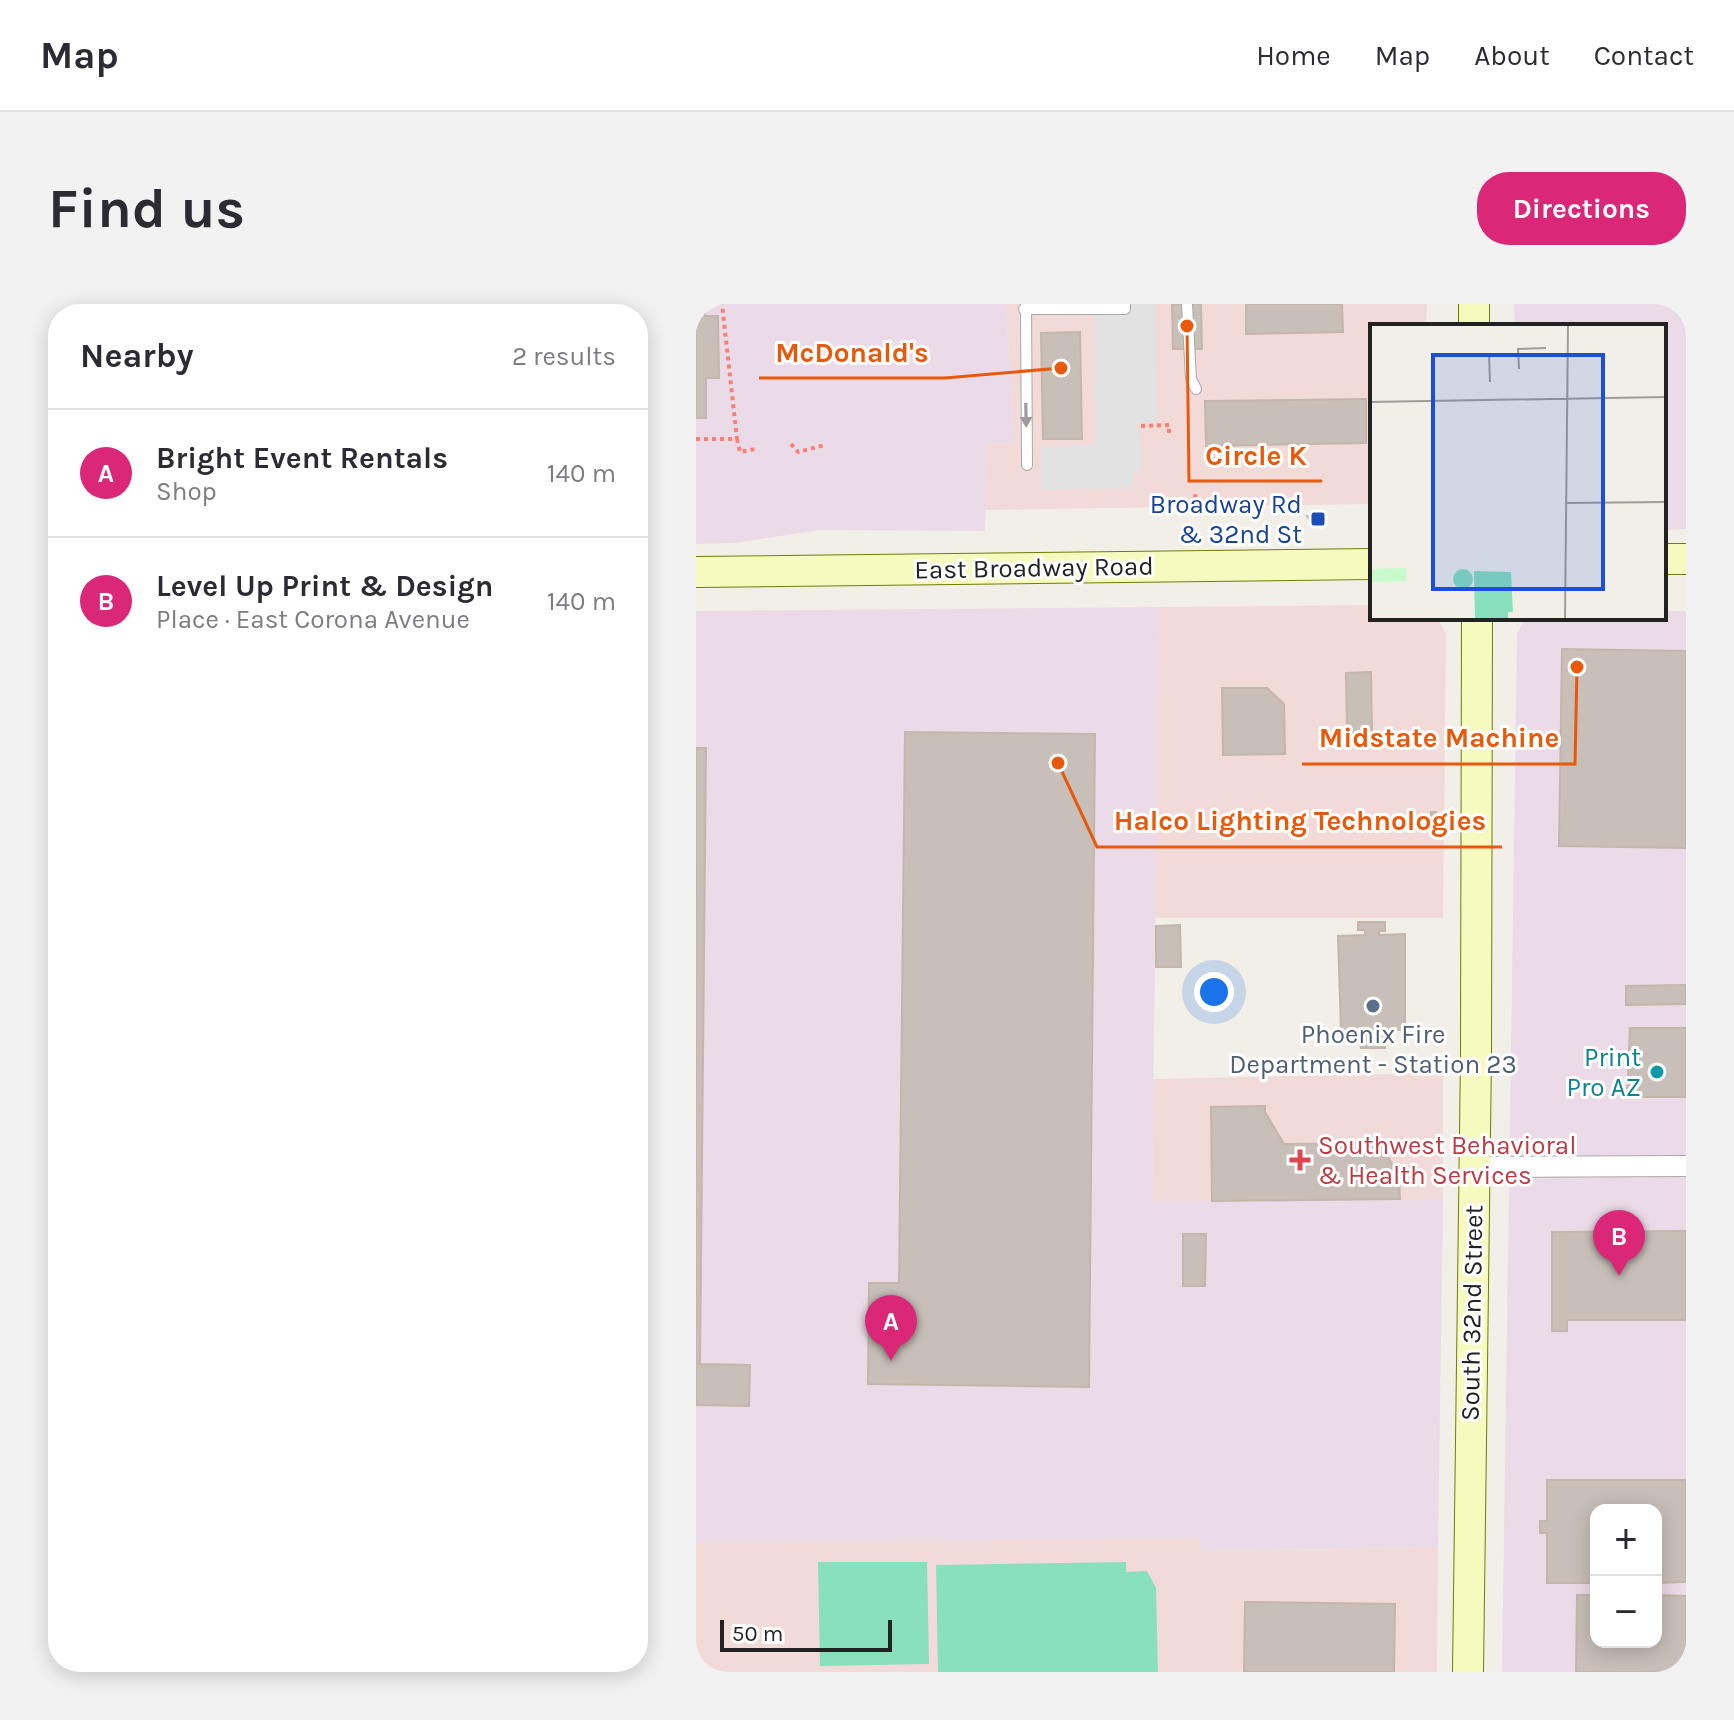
<!DOCTYPE html>
<html lang="en">
<head>
<meta charset="utf-8">
<style>
	:root { --surface:#fff; --page:#f2f2f3; --text:#2b2b33; --muted:#7c7c81; --line:#e1e1e2; --accent:#db2777 }
	body { margin:0; font-family:Karla,sans-serif; background:var(--page); color:var(--text) }
	.controls { position:absolute; right:24px; bottom:24px; display:grid; overflow:hidden; border-radius:16px; box-shadow:0 4px 20px #0003 }
	.controls button { width:72px; height:72px; display:grid; place-items:center; padding:0; border:0; border-bottom:2px solid var(--line); background:var(--surface); color:var(--text); font:40px sans-serif }
	.scale { position:absolute; left:24px; bottom:20px; width:172px; box-sizing:border-box; padding-left:8px; border:4px solid #222; border-top:0; font-size:22px; line-height:28px; white-space:nowrap; color:#222; -webkit-text-stroke:6px #fff; paint-order:stroke }
	.you { position:absolute; left:518px; top:688px; width:28px; height:28px; margin:-20px; border:6px solid #fff; border-radius:50%; background:#1a73e8; box-shadow:0 0 0 12px #1a73e833 }
	.badge { display:grid; place-items:center; width:52px; height:52px; border-radius:50%; background:var(--accent); color:#fff; font-size:26px; font-weight:700 }
	.pin { position:absolute; translate:-50% -66px; filter:drop-shadow(0 2px 4px #0008) }
	.pin::after { content:''; position:absolute; top:42px; width:28px; height:24px; background:inherit; clip-path:polygon(0 0,100% 0,50% 100%) }
	.list { margin:0; padding:0; list-style:none }
	h2 { display:flex; justify-content:space-between; align-items:center; height:104px; margin:0; padding:0 32px; font-size:34px }
	h2 small { font-size:26px; font-weight:400; color:var(--muted) }
	.list li { display:grid; grid-template-columns:52px 1fr auto; gap:24px; align-items:center; box-sizing:border-box; height:128px; padding:0 32px; border-top:2px solid var(--line) }
	.list b { display:block; font-size:30px; white-space:nowrap }
	.list p { margin:0; font-size:26px; white-space:nowrap; color:var(--muted) }
	.list em { font-size:26px; font-style:normal; color:var(--muted) }
	.map { position:relative; flex:none; width:990px; height:1368px; overflow:hidden; border-radius:32px }
	header { display:flex; align-items:center; gap:48px; box-sizing:border-box; height:112px; padding:0 40px; background:var(--surface); border-bottom:2px solid var(--line) }
	header strong { font-size:38px }
	nav { display:flex; gap:44px; margin-inline-start:auto; font-size:28px }
	.intro { display:flex; align-items:center; justify-content:space-between; box-sizing:border-box; height:192px; padding:0 48px }
	h1 { margin:0; font-size:56px }
	.button { padding:20px 36px; border-radius:32px; background:var(--accent); color:#fff; font-size:28px; font-weight:700 }
	main { display:flex; gap:48px; padding:0 48px }
	aside { flex:1; background:var(--surface); border-radius:32px; box-shadow:0 4px 20px #0003 }
	.map>svg:first-child { display:block }
	.commercial { fill:#f2dad9 }
	.industrial { fill:#ebdbe8; fill-rule:evenodd }
	.pitch { fill:#88e0be }
	.parking { fill:#e2e2e2 }
	.building { fill:#c7bfb8; stroke:#c4b6ab; stroke-width:2 }
	.lines { fill:none; stroke-linecap:round; stroke-linejoin:round }
	.lane-casing { stroke:#a9a9a9; stroke-width:12 }
	.street-casing { stroke:#a9a9a9; stroke-width:22 }
	.secondary-casing { stroke:#707d05; stroke-width:32 }
	.path { stroke:#fa8072; stroke-width:4; stroke-dasharray:4 4; stroke-linecap:butt }
	.lane { stroke:#fff; stroke-width:10 }
	.street { stroke:#fff; stroke-width:20 }
	.secondary { stroke:#f7fabf; stroke-width:30 }
	.oneway { fill:#9c9c9c }
	.transit-dot { fill:#1a4fb4; stroke:#fff; stroke-width:3 }
	.service-dot { fill:#5c6f8a; stroke:#fff; stroke-width:3 }
	.culture-dot { fill:#0f9aa8; stroke:#fff; stroke-width:3 }
	.health-dot { fill:#e0444e; stroke:#fff; stroke-width:3 }
	.labels { text-anchor:middle; dominant-baseline:central; stroke-width:6; stroke-linejoin:round; paint-order:stroke }
	.transit-label { font-size:26px; fill:#164399; stroke:#fff; text-anchor:end }
	.street-label { font-size:26px; fill:#222; stroke:#fff }
	.service-label { font-size:26px; fill:#4e5e75; stroke:#fff }
	.culture-label { font-size:26px; fill:#0d838f; stroke:#fff; text-anchor:end }
	.health-label { font-size:26px; fill:#be3a42; stroke:#fff; text-anchor:start }
	.inset-road { fill:none; stroke:#9f9d99; stroke-width:2 }
	.view { fill:#1d4ed8; fill-opacity:0.15; stroke:#1d4ed8; stroke-width:4 }
	.inset-edge { fill:none; stroke:#222; stroke-width:4 }
	.leader { fill:none; stroke:#e8590c; stroke-width:3 }
	.callout-dot { fill:#e8590c; stroke:#fff; stroke-width:3 }
	.callout-label { font-size:28px; text-anchor:middle; font-weight:bold; fill:#e8590c; stroke:#fff; stroke-width:6; stroke-linejoin:round; paint-order:stroke }
</style>
</head>
<body>
<header>
<strong>Map</strong>
<nav><a>Home</a><a>Map</a><a>About</a><a>Contact</a></nav>
</header>
<div class="intro"><h1>Find us</h1><a class="button">Directions</a></div>
<main>
<aside>
<h2>Nearby<small>2 results</small></h2>
<ul class="list">
<li><span class="badge">A</span><div><b>Bright Event Rentals</b><p>Shop</p></div><em>140 m</em></li>
<li><span class="badge">B</span><div><b>Level Up Print &amp; Design</b><p>Place · East Corona Avenue</p></div><em>140 m</em></li>
</ul>
</aside>
<div class="map">
<svg width="990" height="1368" viewBox="0 0 990 1368">
	<rect width="100%" height="100%" fill="#f2efe9"/>
	<g class="commercial">
		<polygon points="310,0 731,0 730,22 676,22 676,200 289,206 290,140 318,139"/>
		<polygon points="676,301 676,314 741,314 750,330 747,614 458,614 463,303"/>
		<polygon points="747,769 747,896 456,898 457,775"/>
		<polygon points="504,1234 505,1247 742,1244 741,1368 0,1368 0,1237"/>
	</g>
	<g class="industrial">
		<polygon points="0,0 310,0 318,139 290,140 289,227 123,226 38,239 0,240"/>
		<polygon points="818,0 990,0 990,225 968,226 968,22 819,22"/>
		<polygon points="463,303 456,897 747,896 742,1244 504,1247 504,1234 0,1239 0,307"/>
		<path d="M 968,307 L 990,307 L 990,1368 L 806,1368 L 821,330 L 829,314 L 968,314 ZM 900,1206 L 960,1206 L 960,1338 L 900,1338 Z"/>
	</g>
	<g class="pitch">
		<polygon points="122,1258 231,1258 233,1360 124,1362"/>
		<polygon points="430,1258 430,1268 451,1267 460,1284 462,1368 242,1368 240,1261"/>
	</g>
	<polygon class="parking" points="398,0 459,0 461,118 443,119 446,168 438,169 437,184 345,186 345,143 399,141"/>
	<g class="building">
		<polygon points="0,0 8,0 9,12 22,12 23,74 10,74 10,114 0,114"/>
		<polygon points="476,0 505,0 506,45 477,45"/>
		<polygon points="550,0 646,0 647,28 550,30"/>
		<polygon points="384,28 386,135 347,135 345,29"/>
		<polygon points="670,95 670,139 510,142 509,97"/>
		<polygon points="611,212 625,212 625,217 615,218"/>
		<polygon points="866,345 990,347 990,544 863,542"/>
		<polygon points="675,368 676,429 651,430 650,369"/>
		<polygon points="526,384 571,384 588,400 589,450 527,451"/>
		<polygon points="209,428 399,430 393,1083 172,1080 173,979 203,979"/>
		<polygon points="0,444 10,444 4,1060 54,1061 53,1102 0,1101"/>
		<rect x="735" y="508" width="5" height="13"/>
		<polygon points="662,618 689,618 689,627 683,627 683,631 709,630 709,726 685,726 685,733 689,733 689,744 665,744 664,734 669,734 669,726 645,727 642,632 669,631 669,626 662,626"/>
		<polygon points="484,621 485,663 460,663 460,622"/>
		<polygon points="990,681 990,700 930,701 930,682"/>
		<polygon points="934,724 990,724 990,793 931,793"/>
		<polygon points="569,802 569,808 588,840 684,839 703,872 704,895 516,897 515,803"/>
		<polygon points="990,927 990,1016 871,1016 871,1027 856,1027 856,928"/>
		<polygon points="487,930 510,930 509,982 487,982"/>
		<polygon points="851,1176 990,1176 990,1278 960,1279 960,1206 900,1206 900,1279 851,1279 851,1229 844,1229 844,1217 851,1217"/>
		<polygon points="881,1291 900,1291 900,1338 960,1338 960,1291 990,1292 990,1368 880,1368"/>
		<polygon points="549,1298 699,1300 698,1368 548,1368"/>
	</g>
	<g class="lines">
		<defs>
			<g id="lane">
				<polyline points="330,0 331,161"/>
				<polyline points="491,0 495,75 500,85"/>
				<polyline points="328,5 429,5 429,0"/>
			</g>
			<polyline id="street" points="778,863 990,862"/>
			<g id="secondary">
				<polyline points="778,0 778,22"/>
				<polyline points="968,255 990,255"/>
				<polyline points="0,268 676,260"/>
				<polyline points="772,1368 780,752 781,314"/>
			</g>
		</defs>
		<use href="#lane" class="lane-casing"/>
		<use href="#street" class="street-casing"/>
		<use href="#secondary" class="secondary-casing"/>
		<g class="path">
			<polyline points="445,122 473,121 473,132"/>
			<polyline points="0,135 41,135 26,0"/>
			<polyline points="41,135 44,148 59,145"/>
			<polyline points="95,140 102,148 129,141"/>
			<polyline points="497,202 500,189"/>
		</g>
		<use href="#lane" class="lane"/>
		<use href="#street" class="street"/>
		<use href="#secondary" class="secondary"/>
	</g>
	<defs><path id="oneway-solid" d="M-6-.8H1V-3.2L6.5 0L1 3.2V.8H-6Z" transform="scale(2)"/></defs>
	<use class="oneway" href="#oneway-solid" transform="translate(330 111) rotate(89)"/>
	<rect class="transit-dot" x="614" y="207" width="16" height="16" rx="4"/>
	<circle class="service-dot" cx="677" cy="702" r="8"/>
	<circle class="culture-dot" cx="961" cy="768" r="8"/>
	<path class="health-dot" d="M600 844h8v8h8v8h-8v8h-8v-8h-8v-8h8z"/>
	<g class="labels">
		<g class="transit-label">
			<text x="606" y="200">Broadway Rd<tspan x="606" dy="30">&amp; 32nd St</tspan></text>
		</g>
		<g class="street-label">
			<text transform="translate(338 264) rotate(-1)">East Broadway Road</text>
			<text transform="translate(776 1009) rotate(-89)">South 32nd Street</text>
		</g>
		<g class="service-label">
			<text x="677" y="730">Phoenix Fire<tspan x="677" dy="30">Department - Station 23</tspan></text>
		</g>
		<g class="culture-label">
			<text x="945" y="753">Print<tspan x="945" dy="30">Pro AZ</tspan></text>
		</g>
		<g class="health-label">
			<text x="622" y="841">Southwest Behavioral<tspan x="622" dy="30">&amp; Health Services</tspan></text>
		</g>
	</g>
	<g transform="translate(674 20)">
		<rect width="296" height="296" fill="#f2efe9"/>
		<path d="M 36,244 L 37,257 L 2,258 L 2,245 Z" fill="#c8facc"/>
		<path d="M83 255a10 10 0 1 1 20 0a10 10 0 1 1-20 0ZM 104,247 L 141,248 L 143,288 L 138,288 L 138,295 L 105,295 Z" fill="#88e0be"/>
		<path class="inset-road" d="M 119,31 L 120,58M 149,45 L 148,25 L 176,24M 0,78 L 296,73M 197,179 L 296,178M 195,295 L 198,1"/>
		<path class="view" d="M 63,31 L 233,31 L 233,265 L 63,265 Z"/>
		<rect width="296" height="296" class="inset-edge"/>
	</g>
	<path class="leader" d="M365 64L249 74H63M491 22L493 177H626M881 363L879 460H606M362 459L401 543H806"/>
	<g class="callout-dot">
		<circle cx="365" cy="64" r="8"/>
		<circle cx="491" cy="22" r="8"/>
		<circle cx="881" cy="363" r="8"/>
		<circle cx="362" cy="459" r="8"/>
	</g>
	<g class="callout-label">
		<text x="156" y="58">McDonald's</text>
		<text x="560" y="161">Circle K</text>
		<text x="743" y="443">Midstate Machine</text>
		<text x="604" y="526">Halco Lighting Technologies</text>
	</g>
</svg>
<div class="controls">
<button>+</button>
<button>−</button>
</div>
<div class="scale">50 m</div>
<div class="you"></div>
<div class="pin badge" style="left:195px;top:1057px">A</div>
<div class="pin badge" style="left:923px;top:972px">B</div>
</div>
</main>
</body>
</html>
